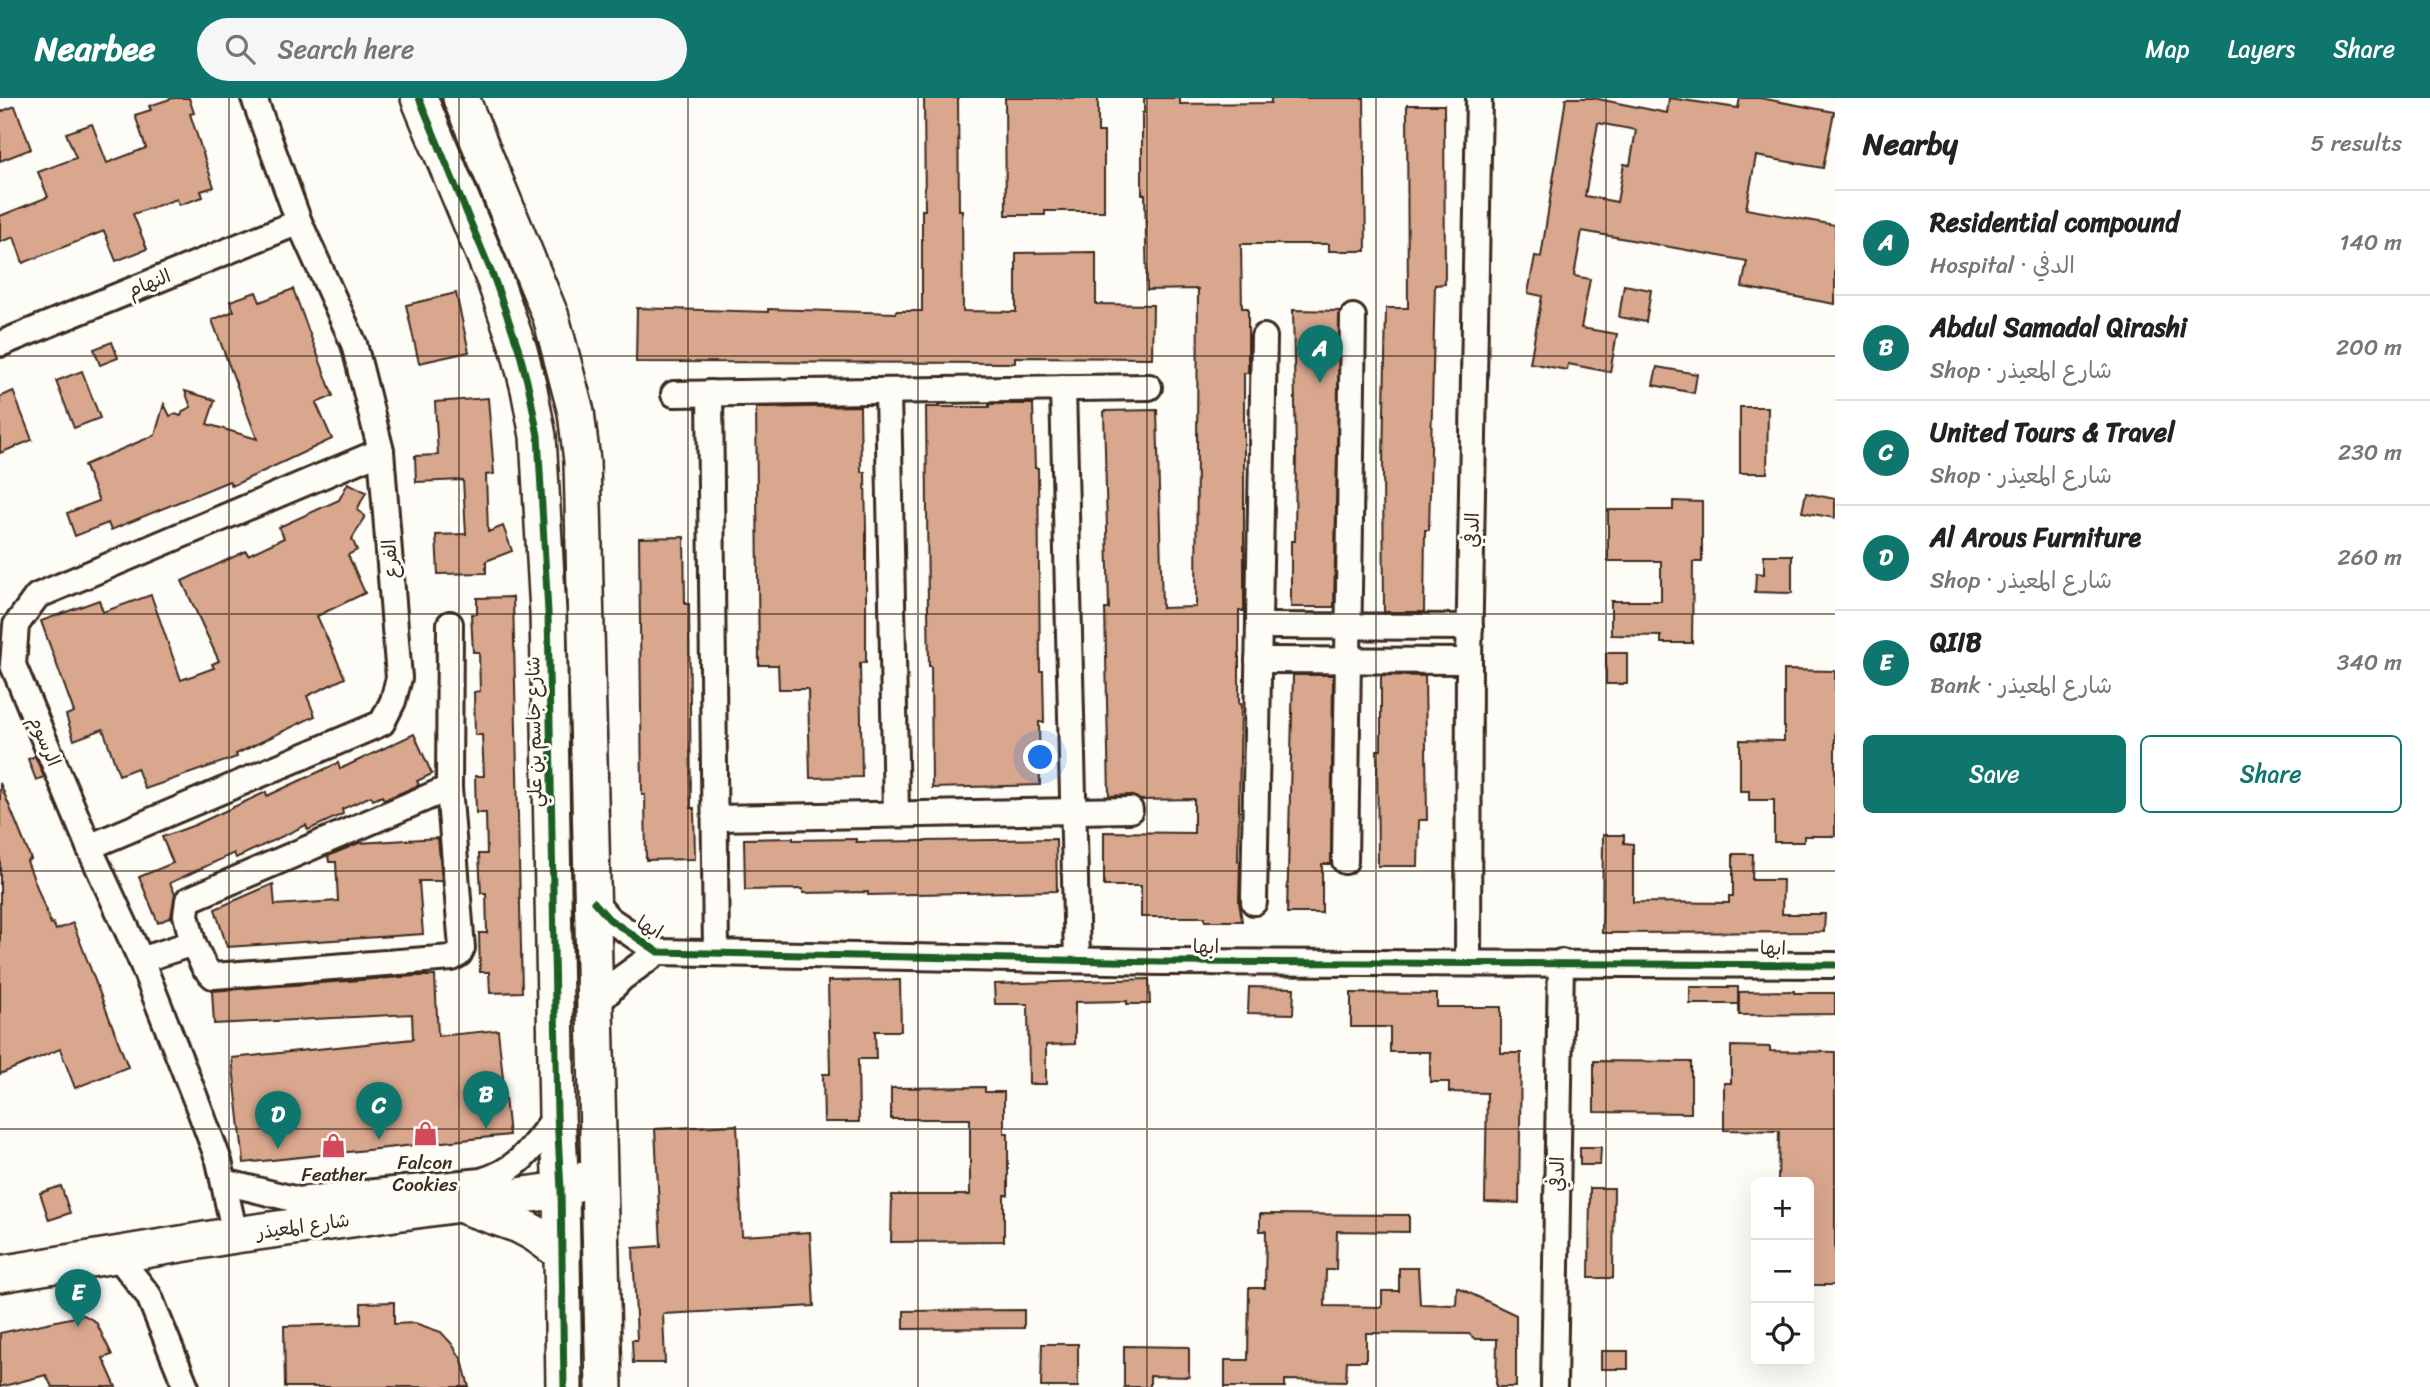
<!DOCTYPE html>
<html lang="en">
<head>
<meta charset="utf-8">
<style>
	:root { --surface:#fff; --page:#f6f6f6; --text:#222; --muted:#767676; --line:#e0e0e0; --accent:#0f766e }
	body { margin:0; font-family:Sriracha,"Playpen Sans Arabic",sans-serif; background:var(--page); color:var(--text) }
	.controls { position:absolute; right:21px; bottom:21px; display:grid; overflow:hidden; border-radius:10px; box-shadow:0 7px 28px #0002 }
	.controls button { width:63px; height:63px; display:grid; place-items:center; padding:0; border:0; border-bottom:2px solid var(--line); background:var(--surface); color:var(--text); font:35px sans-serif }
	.you { position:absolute; left:1041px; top:660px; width:24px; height:24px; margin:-18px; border:5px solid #fff; border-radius:50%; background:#1a73e8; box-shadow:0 0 0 10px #1a73e833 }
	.badge { display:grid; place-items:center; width:46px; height:46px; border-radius:50%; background:var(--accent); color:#fff; font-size:23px; font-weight:700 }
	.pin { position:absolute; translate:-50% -58px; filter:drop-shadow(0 2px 4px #0008) }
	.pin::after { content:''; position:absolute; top:37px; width:24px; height:21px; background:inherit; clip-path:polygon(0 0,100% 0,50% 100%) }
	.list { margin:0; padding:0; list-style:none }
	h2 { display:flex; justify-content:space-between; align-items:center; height:91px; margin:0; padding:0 28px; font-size:30px }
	h2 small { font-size:23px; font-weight:400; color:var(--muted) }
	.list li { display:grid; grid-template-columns:46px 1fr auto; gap:21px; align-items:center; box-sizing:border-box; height:105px; padding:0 28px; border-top:2px solid var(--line) }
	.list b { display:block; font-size:26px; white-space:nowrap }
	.list p { margin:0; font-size:23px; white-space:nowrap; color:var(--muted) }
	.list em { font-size:23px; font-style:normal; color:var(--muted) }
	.actions { display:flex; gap:14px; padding:21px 28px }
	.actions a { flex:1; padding:16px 0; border:2px solid var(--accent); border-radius:10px; text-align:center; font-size:24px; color:var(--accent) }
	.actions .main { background:var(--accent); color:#fff }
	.icon { flex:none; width:38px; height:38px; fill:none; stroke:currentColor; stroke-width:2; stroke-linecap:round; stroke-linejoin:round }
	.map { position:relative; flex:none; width:1835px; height:1289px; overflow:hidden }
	header { display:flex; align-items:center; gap:42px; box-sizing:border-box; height:98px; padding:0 35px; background:var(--accent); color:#fff }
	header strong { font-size:33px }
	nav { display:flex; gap:38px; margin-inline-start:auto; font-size:24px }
	.search { width:490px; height:63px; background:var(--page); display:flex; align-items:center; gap:18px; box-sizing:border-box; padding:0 24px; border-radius:38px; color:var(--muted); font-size:26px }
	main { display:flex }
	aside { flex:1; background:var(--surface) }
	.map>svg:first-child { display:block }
	.building { fill:#d9a68e; stroke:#3b2a1e; stroke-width:2; fill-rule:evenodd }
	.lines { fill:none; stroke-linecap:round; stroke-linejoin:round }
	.street-casing { stroke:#3b2a1e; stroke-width:30 }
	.secondary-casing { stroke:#3b2a1e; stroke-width:40 }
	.street { stroke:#fdfcf7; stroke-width:24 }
	.secondary { stroke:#fdfcf7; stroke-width:35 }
	.cycleway-casing { stroke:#fdfcf7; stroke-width:11 }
	.cycleway { stroke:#1b5e20; stroke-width:7 }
	.grid { fill:none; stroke:#3b2a1e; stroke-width:2; stroke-opacity:0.55 }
	.labels { text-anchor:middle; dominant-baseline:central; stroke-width:6; stroke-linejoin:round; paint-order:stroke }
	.street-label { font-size:19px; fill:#3b2a1e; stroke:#fdfcf7 }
	.poi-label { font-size:19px; fill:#3b2a1e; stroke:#fdfcf7 }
</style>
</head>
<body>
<header>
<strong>Nearbee</strong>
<div class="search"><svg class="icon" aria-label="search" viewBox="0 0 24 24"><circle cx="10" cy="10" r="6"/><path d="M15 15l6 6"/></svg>Search here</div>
<nav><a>Map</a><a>Layers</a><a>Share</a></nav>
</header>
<main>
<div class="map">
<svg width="1835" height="1289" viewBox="0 0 1835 1289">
	<rect width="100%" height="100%" fill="#fdfcf7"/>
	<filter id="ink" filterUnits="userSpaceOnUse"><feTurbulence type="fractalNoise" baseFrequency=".0143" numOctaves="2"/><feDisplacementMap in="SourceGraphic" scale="14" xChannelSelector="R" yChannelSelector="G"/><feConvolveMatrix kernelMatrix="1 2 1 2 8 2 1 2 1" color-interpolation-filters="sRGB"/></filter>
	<g filter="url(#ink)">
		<g class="building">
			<polygon points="173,0 189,0 194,15 190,16 214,89 201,93 203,99 179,107 177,101 133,116 147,151 116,163 104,133 23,165 14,139 0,144 0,118 48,99 38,74 76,60 66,35 92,26 107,65 146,50 135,17 151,12 149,8"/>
			<polygon points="924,0 958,0 959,112 962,112 963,213 1016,214 1016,155 1096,154 1096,206 1153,207 1152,260 1015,259 1015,265 636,264 637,210 768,214 768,211 896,215 896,213 922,213 922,112 925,112"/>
			<polygon points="1005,0 1098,0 1098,34 1104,34 1104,113 1045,113 1045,117 1006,117"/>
			<polygon points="1144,0 1180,0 1180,6 1271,5 1271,0 1364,0 1366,153 1329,153 1329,146 1241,146 1242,210 1248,210 1248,275 1244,275 1244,513 1239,513 1239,606 1241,606 1238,763 1240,763 1239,804 1242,823 1205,823 1205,819 1141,819 1141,788 1104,788 1104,734 1194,735 1194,701 1140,702 1130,697 1109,698 1105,511 1109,511 1104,313 1157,312 1162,510 1196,509 1198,191 1147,192 1145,96 1142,96 1142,15 1144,15"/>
			<path d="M 1566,0 L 1593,0 L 1667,15 L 1669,0 L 1738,10 L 1740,0 L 1760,0 L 1834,14 L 1823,70 L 1756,58 L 1746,111 L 1835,127 L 1835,206 L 1742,189 L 1747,163 L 1582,133 L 1574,178 L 1590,181 L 1581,230 L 1617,236 L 1610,274 L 1568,266 L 1567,272 L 1530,265 L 1542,198 L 1528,195 L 1535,158 L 1541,159 ZM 1598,25 L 1636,32 L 1630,67 L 1624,66 L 1617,104 L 1585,98 Z"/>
			<polygon points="1407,7 1444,7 1445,186 1435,187 1429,432 1425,432 1424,514 1384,514 1383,366 1386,210 1408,210"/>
			<polygon points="15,8 31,51 0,63 0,14"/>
			<polygon points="1624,187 1651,192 1646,224 1619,219"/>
			<polygon points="293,191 333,298 316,305 332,341 232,388 229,383 111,432 108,425 75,438 67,415 99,403 84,367 155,337 164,306 170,318 175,316 181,318 183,313 191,309 185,293 215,302 207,326 257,341 212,222 234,213 230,203 256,194 260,204"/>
			<polygon points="456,195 469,254 419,265 406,207"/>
			<polygon points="1293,212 1340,213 1334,509 1291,509 1291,443 1295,443 1296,354"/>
			<polygon points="112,244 118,260 100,267 94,251"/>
			<polygon points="1657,269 1697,276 1694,295 1653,287"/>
			<polygon points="82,273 100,320 74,330 56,283"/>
			<polygon points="13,293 32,342 0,355 0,299"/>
			<polygon points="488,300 494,376 486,377 488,434 503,428 512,453 486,463 486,475 438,476 436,437 466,436 463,382 416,384 415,358 438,357 435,304"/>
			<polygon points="989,306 1033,306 1035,370 1038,370 1040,573 1043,573 1044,624 1039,624 1040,687 932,690 931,568 929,568 928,511 926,309 989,309"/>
			<polygon points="860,308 861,374 865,374 866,432 866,564 860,565 862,679 810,680 808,591 779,591 778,567 759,567 756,310"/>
			<polygon points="1740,309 1768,309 1767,375 1740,375"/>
			<polygon points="348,385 366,394 357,412 365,418 352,441 357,452 348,457 365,495 317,518 345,580 307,598 315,618 236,656 237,659 145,691 137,670 119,677 103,631 74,642 66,617 74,614 41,523 99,502 103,514 151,497 181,582 214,570 212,566 219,563 182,483 246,453 248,457 284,440 279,429 339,402"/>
			<polygon points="1806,395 1835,401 1835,420 1802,414"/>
			<polygon points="1673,403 1702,404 1702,464 1693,464 1692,545 1661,545 1661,538 1611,537 1611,503 1661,503 1661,463 1608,463 1608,412 1673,412"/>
			<polygon points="684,439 685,506 689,506 691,710 694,710 695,761 646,762 645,697 642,697 639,440"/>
			<polygon points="1764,457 1792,457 1792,495 1755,494 1756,475 1764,476"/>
			<polygon points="513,499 522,894 490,895 489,874 480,874 479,835 487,835 486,795 481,795 479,756 487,756 486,715 476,715 475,678 484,678 482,637 475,637 474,594 480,593 479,554 473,554 471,516 477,516 477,500"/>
			<rect x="1606" y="555" width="21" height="31"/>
			<polygon points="1784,572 1835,573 1835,738 1804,738 1804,744 1774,744 1774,702 1749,702 1749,693 1740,693 1740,642 1784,643"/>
			<polygon points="1293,577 1333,577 1331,766 1322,766 1322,815 1287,815"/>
			<polygon points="1381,577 1425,578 1427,722 1419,722 1418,768 1378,768 1377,652 1381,652"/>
			<polygon points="414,636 432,676 417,683 419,687 384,702 382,698 373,702 371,698 342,711 343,716 308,732 306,727 236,760 234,755 170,785 175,796 171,819 158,825 139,779 173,765 162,739 195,727 266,694 267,698 338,665 340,671"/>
			<polygon points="35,658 44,679 36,682 28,661"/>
			<polygon points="0,685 31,761 27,763 51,826 53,825 56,832 73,825 128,969 75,990 60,951 0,976"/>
			<polygon points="1603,737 1624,737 1624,745 1633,746 1633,804 1729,805 1729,798 1733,798 1733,756 1753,756 1752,782 1783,782 1782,816 1825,816 1824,834 1602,835"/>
			<polygon points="438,740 442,783 419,783 423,836 227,849 215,811 273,786 275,807 338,803 336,764 329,764 328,758 359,745"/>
			<polygon points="793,740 793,742 856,741 856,744 1056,741 1057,793 868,797 868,794 803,795 803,791 745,792 744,741"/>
			<polygon points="416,878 435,878 438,938 498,932 509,1037 244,1065 232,960 413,941 412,916 214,926 212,893"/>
			<polygon points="1149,881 1150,906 1127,906 1127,903 1075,904 1075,946 1046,947 1046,986 1029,986 1028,906 995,906 994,886"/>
			<polygon points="900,882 901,933 875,933 876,961 858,961 859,1024 824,1024 823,976 830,976 828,883"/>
			<polygon points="1249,889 1294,890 1293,916 1248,915"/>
			<rect x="1690" y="889" width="48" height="17"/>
			<polygon points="1794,893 1794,895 1835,895 1835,916 1739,917 1739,894"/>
			<polygon points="1351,895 1437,896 1437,909 1501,909 1501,955 1521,955 1519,1105 1485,1104 1487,995 1449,994 1449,984 1430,984 1430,954 1390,954 1390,929 1351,929"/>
			<polygon points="1731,948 1770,949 1770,953 1835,954 1835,1187 1809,1187 1809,1084 1778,1084 1779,1033 1724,1032 1724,985 1731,985"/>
			<polygon points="1594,963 1691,964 1691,1015 1594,1014"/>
			<polygon points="985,989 985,994 1004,994 1004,1035 1008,1035 1008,1097 1004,1097 1004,1143 891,1144 892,1097 970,1097 970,1021 891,1021 891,990"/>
			<polygon points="737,1027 742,1138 810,1134 814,1208 663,1216 665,1265 633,1265 632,1242 637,1242 633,1150 661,1148 655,1031"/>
			<polygon points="1580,1049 1601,1049 1600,1067 1580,1067"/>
			<polygon points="61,1088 70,1115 49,1122 40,1095"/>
			<polygon points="1590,1090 1614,1090 1613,1180 1589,1180"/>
			<polygon points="1260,1116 1409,1117 1409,1134 1337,1133 1336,1172 1326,1172 1325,1208 1382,1209 1382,1193 1399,1193 1399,1170 1418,1170 1420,1206 1456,1207 1457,1189 1516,1217 1516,1289 1496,1289 1497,1241 1475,1241 1469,1236 1369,1235 1366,1235 1366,1263 1347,1263 1346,1283 1285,1282 1285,1289 1225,1289 1225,1262 1248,1262 1249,1190 1265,1190 1266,1133 1260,1133"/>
			<polygon points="394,1204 394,1226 415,1225 441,1234 452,1246 462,1262 469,1289 285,1289 284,1228 361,1226 361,1205"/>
			<polygon points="1024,1212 1024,1230 904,1231 904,1213"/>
			<polygon points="84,1217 96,1224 112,1257 103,1260 116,1289 52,1289 46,1277 0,1289 0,1235"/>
			<polygon points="1042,1246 1078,1246 1078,1289 1041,1289"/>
			<polygon points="1124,1248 1189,1249 1189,1279 1150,1278 1150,1289 1124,1289"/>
			<rect x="1601" y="1253" width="27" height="18"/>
		</g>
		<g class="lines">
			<defs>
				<g id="street">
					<polyline points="0,246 299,124"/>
					<polyline points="1063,290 1077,862"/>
					<polyline points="888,293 896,716"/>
					<polyline points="710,295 716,855"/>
					<polyline points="674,296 1149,289"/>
					<polyline points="1259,528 1470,529"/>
					<polyline points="1258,562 1469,563"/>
					<polyline points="715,720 1130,712"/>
					<polyline points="89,749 382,625 393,603 399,580 381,353 354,246 299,124 254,0"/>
					<polyline points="1345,763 1353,219"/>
					<polyline points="594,804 609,821 658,854 1160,864 1835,867"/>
					<polyline points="1254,804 1264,239"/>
					<polyline points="193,845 186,817 188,802 449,690"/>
					<polyline points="141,862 193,845 204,869 213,878 452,860 459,856 462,850 449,690 450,526"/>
					<polyline points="1468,864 1469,563 1479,0"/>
					<polyline points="596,907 622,880 658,854"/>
					<path d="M 224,1084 L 298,1102 L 481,1083 C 520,1072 533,1048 557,1017"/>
					<polyline points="235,1137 219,1063 196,1002 141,862 89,749 13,567 16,527 37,498 381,353"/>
					<polyline points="116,1156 149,1198 186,1289"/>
					<polyline points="1554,1289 1561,864"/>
				</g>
				<g id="secondary">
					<polyline points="419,0 495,183 519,252 529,291 538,338 548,514 557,1017 561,1092 564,1289"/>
					<polyline points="461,0 551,219 576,314 582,363 604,1289"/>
					<polyline points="467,1109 519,1127 534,1135 562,1155"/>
					<polyline points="0,1176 235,1137 561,1092 583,1082"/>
				</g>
			</defs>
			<use href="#street" class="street-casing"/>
			<use href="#secondary" class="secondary-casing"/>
			<use href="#street" class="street"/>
			<use href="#secondary" class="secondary"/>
			<defs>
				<g id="cycleway">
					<polyline points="419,0 495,183 519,252 529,291 538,338 548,514 557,1017 561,1092 564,1289"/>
					<polyline points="594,804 609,821 658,854 1160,864 1835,867"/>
				</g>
			</defs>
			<use href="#cycleway" class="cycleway-casing"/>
			<use href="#cycleway" class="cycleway"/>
		</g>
	</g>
	<path class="grid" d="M 229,0 L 229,1289M 459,0 L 459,1289M 688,0 L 688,1289M 918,0 L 918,1289M 1147,0 L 1147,1289M 1376,0 L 1376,1289M 1606,0 L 1606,1289M 0,258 L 1835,258M 0,516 L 1835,516M 0,773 L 1835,773M 0,1031 L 1835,1031"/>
	<defs>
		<symbol id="shop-bare" viewBox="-9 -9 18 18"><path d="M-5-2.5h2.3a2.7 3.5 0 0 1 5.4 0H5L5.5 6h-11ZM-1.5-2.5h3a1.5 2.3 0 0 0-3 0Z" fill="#d1495b" stroke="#fdfcf7" stroke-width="2.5" paint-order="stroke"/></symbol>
	</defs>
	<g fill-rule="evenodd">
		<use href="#shop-bare" x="408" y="1018" width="35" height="35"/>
		<use href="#shop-bare" x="316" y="1030" width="35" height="35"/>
	</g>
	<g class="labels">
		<g class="street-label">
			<text transform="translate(149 185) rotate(-22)">النهام</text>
			<text transform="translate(1472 432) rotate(-89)">الدفي</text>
			<text transform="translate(390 461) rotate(-94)">الفرع</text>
			<text transform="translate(534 634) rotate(-91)">شارع جاسم بن علي</text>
			<text transform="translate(45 643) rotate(67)">الرسوم</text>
			<text transform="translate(650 829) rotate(30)">ابها</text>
			<text x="1206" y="848">ابها</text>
			<text transform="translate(1773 850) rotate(1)">ابها</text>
			<text transform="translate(1557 1076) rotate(-89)">الدفي</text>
			<text transform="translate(303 1128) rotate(-8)">شارع المعيذر</text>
		</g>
		<g class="poi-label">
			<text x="425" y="1064">Falcon<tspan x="425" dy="22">Cookies</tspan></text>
			<text x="334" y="1076">Feather</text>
		</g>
	</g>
</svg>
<div class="controls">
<button>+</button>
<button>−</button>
<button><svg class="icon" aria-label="locate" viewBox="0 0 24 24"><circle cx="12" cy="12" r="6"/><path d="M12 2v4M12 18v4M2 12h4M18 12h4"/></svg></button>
</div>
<div class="you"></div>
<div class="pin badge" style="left:1320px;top:285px">A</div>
<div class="pin badge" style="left:486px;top:1031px">B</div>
<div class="pin badge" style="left:379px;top:1042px">C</div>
<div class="pin badge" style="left:278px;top:1051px">D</div>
<div class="pin badge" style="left:78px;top:1229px">E</div>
</div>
<aside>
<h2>Nearby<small>5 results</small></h2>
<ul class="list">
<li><span class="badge">A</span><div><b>Residential compound</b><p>Hospital · الدفي</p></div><em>140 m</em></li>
<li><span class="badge">B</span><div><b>Abdul Samadal Qirashi</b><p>Shop · شارع المعيذر</p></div><em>200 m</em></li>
<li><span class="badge">C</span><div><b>United Tours &amp; Travel</b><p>Shop · شارع المعيذر</p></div><em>230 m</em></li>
<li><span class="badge">D</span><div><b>Al Arous Furniture</b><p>Shop · شارع المعيذر</p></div><em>260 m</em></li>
<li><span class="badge">E</span><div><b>QIIB</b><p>Bank · شارع المعيذر</p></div><em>340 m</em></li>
</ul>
<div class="actions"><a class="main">Save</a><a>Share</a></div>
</aside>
</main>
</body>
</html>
